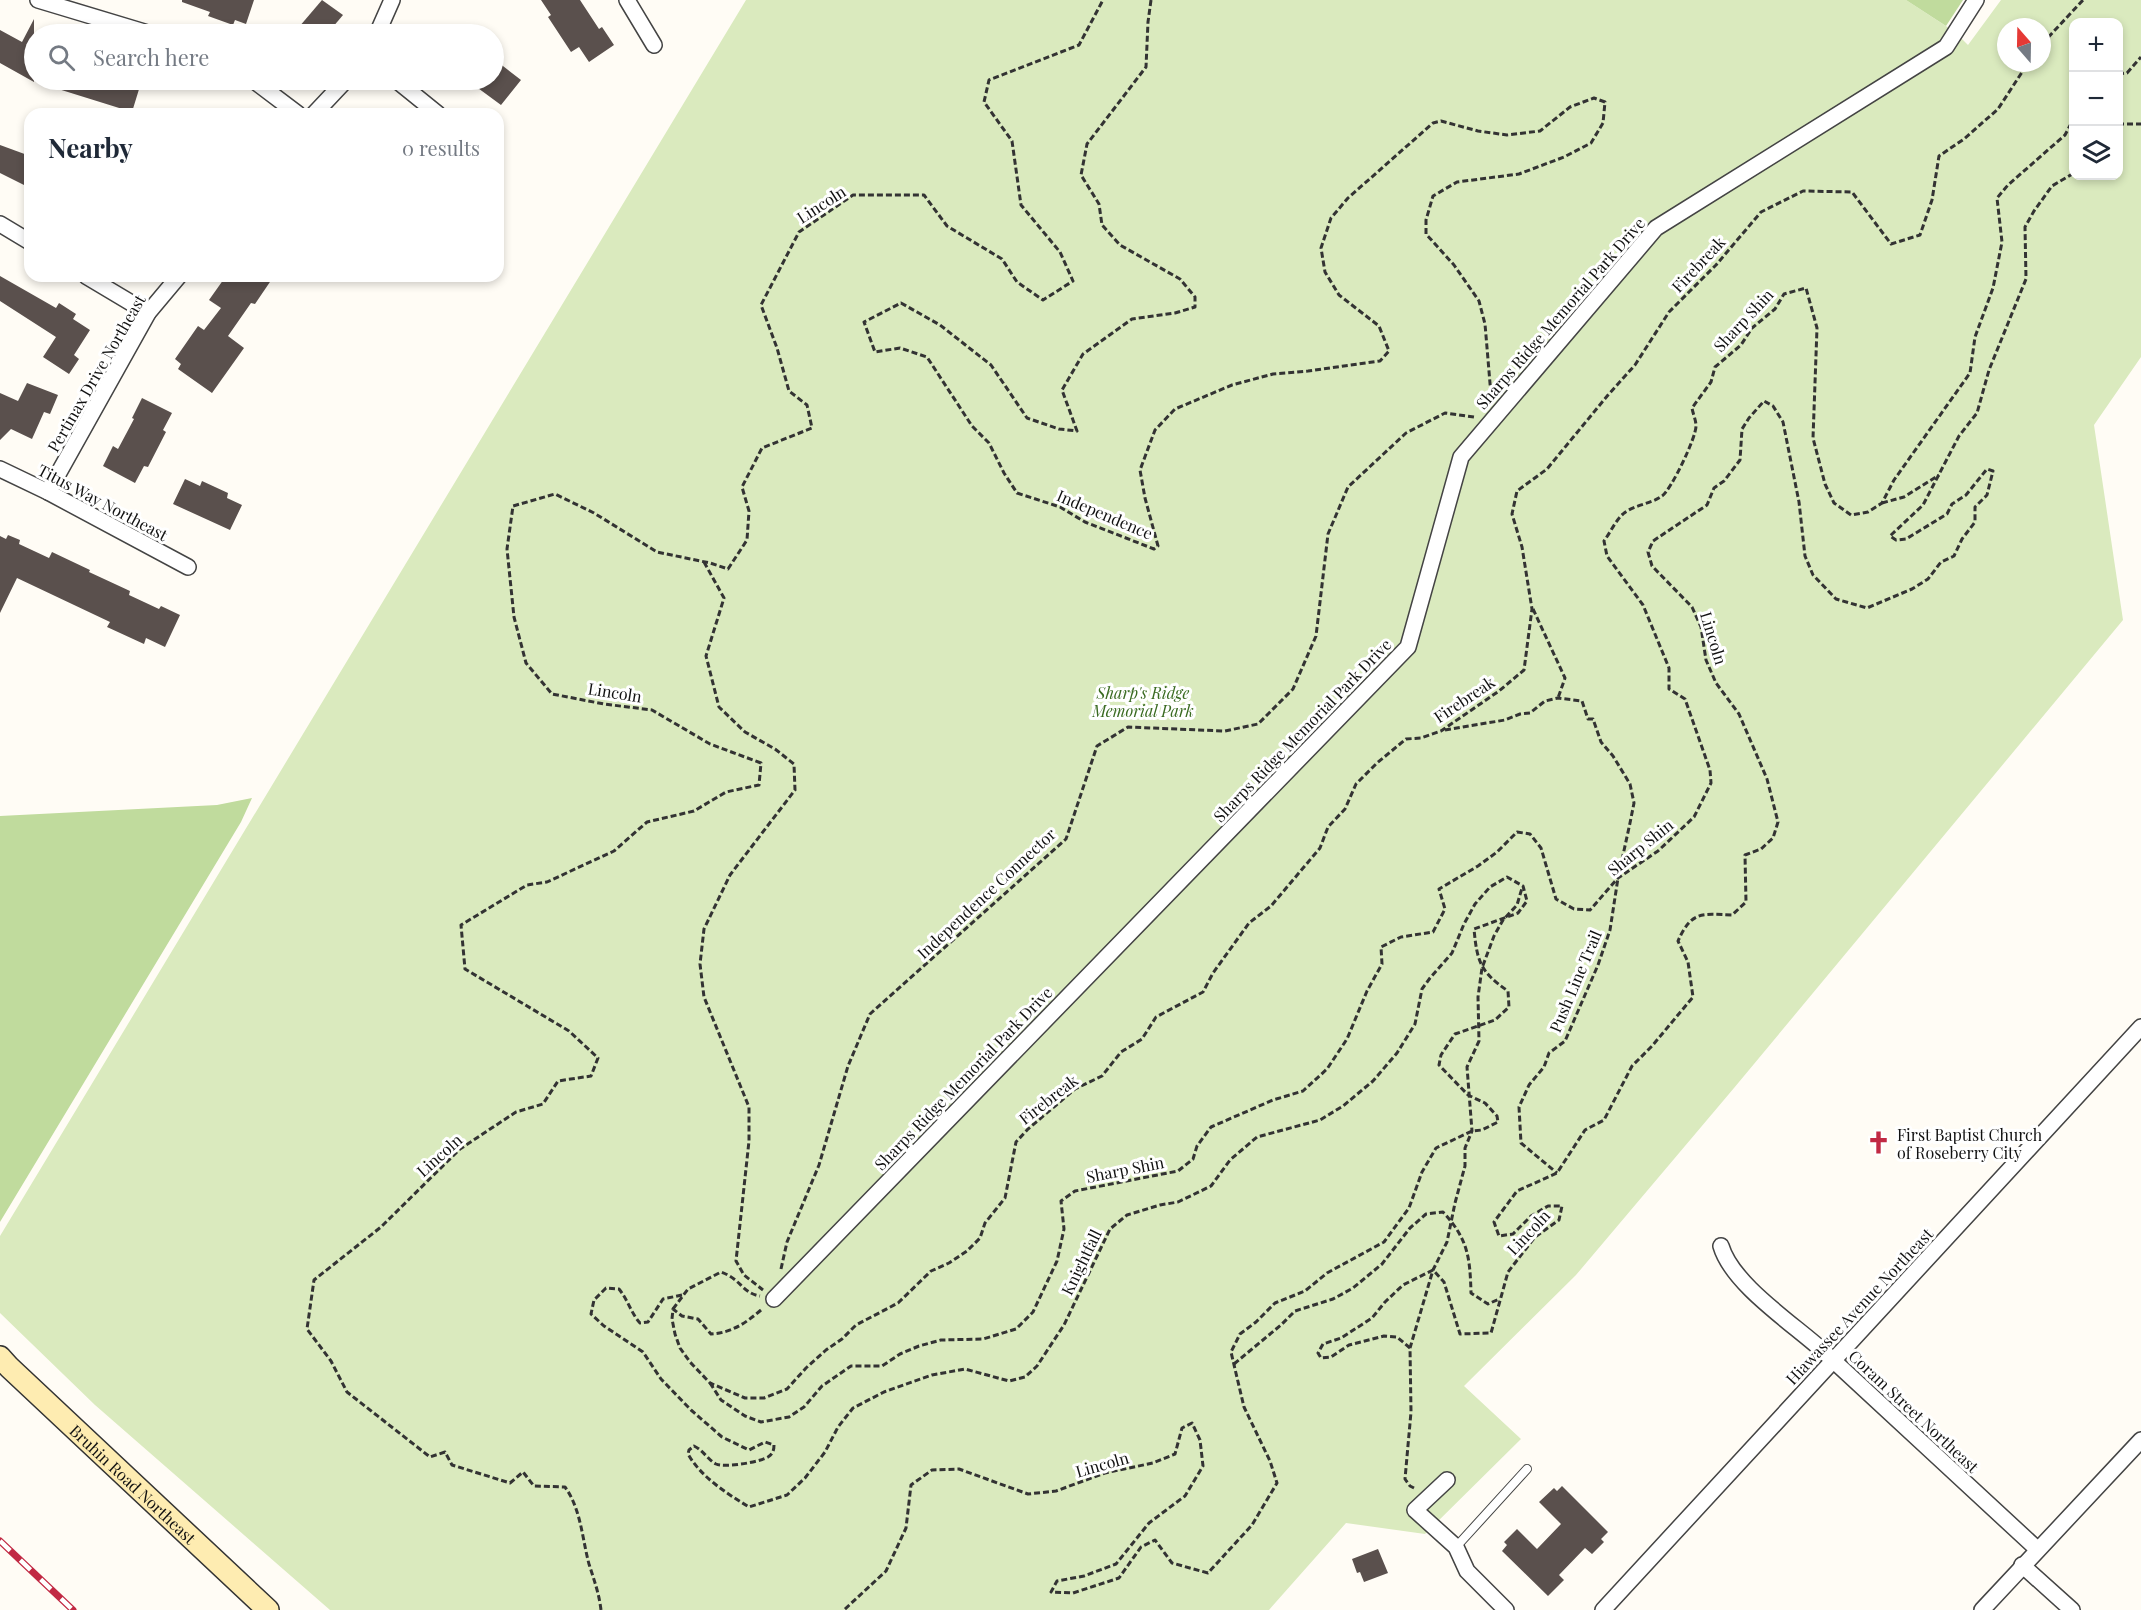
<!DOCTYPE html>
<html lang="en">
<head>
<meta charset="utf-8">
<style>
	:root { --surface:#fff; --page:#f2f2f3; --text:#1f2937; --muted:#747a83; --line:#e0e1e3 }
	body { margin:0; font-family:"Playfair Display",serif; background:var(--page); color:var(--text) }
	.controls { position:absolute; right:18px; top:18px; display:grid; overflow:hidden; border-radius:12px; box-shadow:0 3px 9px #0003 }
	.controls button { width:54px; height:54px; display:grid; place-items:center; padding:0; border:0; border-bottom:2px solid var(--line); background:var(--surface); color:var(--text); font:30px sans-serif }
	.compass { position:absolute; left:1997px; top:18px; width:54px; height:54px; border-radius:50%; background:var(--surface); box-shadow:0 3px 9px #0003; rotate:340deg }
	.list { margin:0; padding:0; list-style:none }
	h2 { display:flex; justify-content:space-between; align-items:center; height:78px; margin:0; padding:0 24px; font-size:26px }
	h2 small { font-size:20px; font-weight:400; color:var(--muted) }
	.icon { flex:none; width:33px; height:33px; fill:none; stroke:currentColor; stroke-width:2; stroke-linecap:round; stroke-linejoin:round }
	.map { position:relative; flex:none; width:2141px; height:1610px; overflow:hidden }
	.search { position:absolute; background:var(--surface); box-shadow:0 3px 9px #0003; left:24px; top:24px; width:480px; height:66px; display:flex; align-items:center; gap:15px; box-sizing:border-box; padding:0 21px; border-radius:33px; color:var(--muted); font-size:22px }
	.panel { position:absolute; background:var(--surface); box-shadow:0 3px 9px #0003; left:24px; top:108px; width:480px; height:174px; border-radius:18px }
	.map>svg:first-child { display:block }
	.green { fill:#daeabe; fill-rule:evenodd }
	.forest { fill:#c0db9d }
	.building { fill:#5a504d }
	.lines { fill:none; stroke-linecap:round; stroke-linejoin:round }
	.service-casing { stroke:#444; stroke-width:10 }
	.minor-casing { stroke:#444; stroke-width:18 }
	.secondary-casing { stroke:#333; stroke-width:24 }
	.path { stroke:#333; stroke-width:3; stroke-dasharray:6 3; stroke-linecap:butt }
	.service { stroke:#fff; stroke-width:8 }
	.minor { stroke:#fff; stroke-width:15 }
	.secondary { stroke:#feecb1; stroke-width:21 }
	.rail-casing { stroke:#c12943; stroke-width:7 }
	.rail { stroke:#fff; stroke-width:4.5; stroke-dasharray:14; stroke-linecap:butt }
	.labels { text-anchor:middle; dominant-baseline:central; stroke-width:6; stroke-linejoin:round; paint-order:stroke }
	.street-label { font-size:16px; fill:#111; stroke:#fff }
	.park-label { font-size:16px; font-style:italic; fill:#396a20; stroke:#fff }
	.poi-label { font-size:16px; fill:#111; stroke:#fff; text-anchor:start }
</style>
</head>
<body>
<div class="map">
<svg width="2141" height="1610" viewBox="0 0 2141 1610">
	<rect width="100%" height="100%" fill="#fffcf5"/>
	<path class="green" d="M 746,0 L 1906,0 L 1955,32 L 1968,45 L 2001,0 L 2141,0 L 2141,357 L 2094,425 L 2123,620 L 1734,1088 L 1576,1275 L 1464,1386 L 1521,1439 L 1425,1534 L 1346,1523 L 1269,1610 L 330,1610 L 95,1405 L 0,1313 L 0,1236 ZM 2074,22 L 2118,22 L 2118,176 L 2074,176 ZM 2006,27 L 2042,27 L 2042,63 L 2006,63 Z"/>
	<g class="forest">
		<polygon points="1906,0 1963,0 1946,26"/>
		<polygon points="252,798 241,822 0,1222 0,816 217,805"/>
	</g>
	<g class="building">
		<polygon points="182,0 254,0 246,24 235,20 233,25 208,16 210,12 182,2"/>
		<polygon points="322,0 343,15 327,34 293,34"/>
		<polygon points="541,0 580,0 599,29 602,27 614,45 589,62 579,47 571,52 548,17 551,15"/>
		<polygon points="34,19 34,82 0,63 0,30 22,42"/>
		<polygon points="494,59 521,80 501,105 467,80 494,80"/>
		<polygon points="40,80 134,80 133,84 140,86 132,112 39,83"/>
		<polygon points="0,145 30,156 30,188 0,173"/>
		<polygon points="0,276 56,308 59,303 76,314 73,319 90,330 74,355 79,359 69,374 43,357 56,337 0,301"/>
		<polygon points="226,276 274,276 255,304 251,303 228,336 244,348 212,393 178,369 181,364 175,359 198,326 204,330 221,308 209,300"/>
		<polygon points="27,383 58,395 50,414 44,412 32,439 11,429 0,440 0,393 18,401"/>
		<polygon points="142,398 172,413 163,430 166,432 148,467 144,466 135,483 103,466 113,446 118,449 134,419 132,418"/>
		<polygon points="185,479 200,486 202,481 228,493 227,498 242,505 230,530 173,504"/>
		<polygon points="8,535 20,540 19,544 49,558 52,552 90,570 89,572 130,591 129,595 159,609 161,606 180,615 165,647 146,638 144,644 107,627 110,622 17,578 0,613 0,536 6,539"/>
		<polygon points="1562,1486 1608,1532 1601,1539 1604,1542 1592,1554 1585,1548 1559,1575 1564,1580 1548,1596 1502,1551 1507,1545 1504,1542 1517,1529 1537,1549 1561,1524 1539,1502 1554,1488 1557,1491"/>
		<polygon points="1378,1549 1388,1573 1364,1582 1360,1572 1357,1573 1352,1559"/>
	</g>
	<g class="lines">
		<defs>
			<polyline id="service" points="1456,1547 1527,1469"/>
			<g id="minor">
				<polyline points="38,0 151,34"/>
				<polyline points="627,0 654,45"/>
				<polyline points="377,34 392,0"/>
				<polyline points="253,80 298,114"/>
				<polyline points="396,80 438,114"/>
				<polyline points="314,114 346,80"/>
				<polyline points="0,224 30,242"/>
				<polyline points="86,276 148,313"/>
				<polyline points="0,469 48,492 188,567"/>
				<polyline points="48,492 148,313 179,276"/>
				<path d="M 1721,1246 C 1732,1284 1792,1323 1822,1350 C 1894,1416 1965,1483 2037,1549"/>
				<polyline points="774,1299 1408,647 1461,457 1656,228 1946,47 1976,0"/>
				<polyline points="1447,1480 1415,1510 1456,1547 1467,1571 1506,1610"/>
				<polyline points="2022,1565 2072,1610"/>
				<polyline points="1603,1610 2141,1027"/>
				<polyline points="1982,1610 2141,1440"/>
			</g>
			<g id="secondary">
				<path id="s1" d="M 0,1357 L 9,1367 L 268,1610"/>
			</g>
		</defs>
		<use href="#service" class="service-casing"/>
		<use href="#minor" class="minor-casing"/>
		<use href="#secondary" class="secondary-casing"/>
		<g class="path">
			<polyline points="1151,0 1148,22 1146,67 1087,144 1081,175 1099,204 1102,225 1120,245 1180,279 1195,297 1195,307 1175,313 1132,319 1083,354 1062,390 1077,431 1059,429 1027,418 991,365 940,325 901,303 864,322 875,352 900,348 927,357 972,426 989,443 1004,473 1017,493 1060,507 1085,522 1154,549 1158,546 1145,498 1140,470 1155,430 1175,409 1232,385 1273,374 1308,371 1380,361 1389,351 1379,326 1339,295 1325,272 1321,248 1331,218 1348,198 1433,123 1441,121 1478,131 1507,135 1540,131 1570,107 1594,98 1605,102 1603,123 1591,143 1564,157 1519,174 1457,182 1433,196 1426,220 1426,234 1454,265 1479,301 1485,324 1491,395"/>
			<polyline points="2042,44 2083,0"/>
			<polyline points="2118,74 2127,73 2141,57"/>
			<polyline points="2118,124 2141,124"/>
			<polyline points="1882,503 1904,497 1939,475"/>
			<polyline points="704,562 724,598 706,656 719,707 745,732 775,749 794,764 795,790 730,875 704,929 700,964 704,997 749,1107 749,1141 736,1261 744,1275 763,1290"/>
			<polyline points="1533,609 1565,678 1558,698"/>
			<polyline points="1445,730 1505,720 1520,714 1530,713 1545,701 1558,698 1582,701 1588,719 1593,719 1601,742 1613,756 1630,784 1634,803 1630,823 1618,878 1610,930 1598,965 1565,1041 1549,1053 1544,1067 1529,1085 1519,1107 1521,1143 1557,1173"/>
			<polyline points="781,1269 787,1242 819,1165 848,1066 870,1014 1066,839 1097,746 1128,727 1225,731 1258,724 1293,689 1316,636 1328,534 1348,487 1406,433 1445,413 1474,417"/>
			<path d="M 682,1295 L 663,1299 L 648,1322 L 640,1323 C 631,1313 628,1300 619,1289 L 606,1288 L 594,1300 L 591,1314 L 604,1326 L 643,1352 L 661,1379 L 691,1410 L 722,1437 L 749,1450 L 765,1442 L 774,1445 C 774,1450 773,1454 768,1457 C 760,1462 725,1468 716,1464 C 708,1460 703,1450 694,1446 L 689,1450 L 688,1454 C 701,1477 726,1493 749,1507 L 787,1495 L 805,1478 L 825,1452 L 838,1427 L 853,1408 L 884,1392 L 932,1375 L 965,1369 L 1009,1381 L 1025,1377 L 1037,1366 L 1064,1325 L 1110,1229 L 1127,1215 L 1160,1205 L 1178,1202 L 1211,1186 L 1230,1160 L 1257,1137 L 1320,1120 L 1343,1106 L 1373,1081 L 1397,1053 L 1415,1024 L 1422,989 L 1430,978 L 1452,953 L 1464,924 L 1475,904 L 1490,887 L 1507,877 L 1523,886 L 1527,901 L 1518,913 L 1474,929 C 1477,961 1480,972 1508,991 L 1509,1007 L 1495,1020 L 1455,1034 L 1441,1055 L 1439,1065 L 1468,1095 L 1485,1103 L 1497,1116 L 1498,1122 L 1482,1130 L 1472,1131 L 1436,1148 L 1422,1172 L 1409,1208 L 1384,1242 L 1327,1273 L 1305,1291 L 1275,1303 L 1256,1322 L 1240,1334 L 1231,1352 L 1235,1369 L 1244,1407 L 1270,1461 L 1277,1483 L 1252,1525 L 1208,1573 L 1172,1563 L 1155,1540 L 1141,1547 L 1119,1578 L 1073,1593 L 1051,1592 L 1057,1581 L 1084,1576 L 1116,1564 L 1149,1523 L 1185,1496 L 1203,1466 L 1200,1440 L 1192,1423 L 1182,1428 L 1175,1454 L 1153,1463 L 1105,1473 L 1056,1491 L 1028,1494 L 959,1469 L 932,1470 L 911,1485 L 906,1528 L 886,1571 L 844,1610"/>
			<path d="M 673,1309 L 688,1289 L 721,1272 C 741,1279 742,1293 760,1296"/>
			<path d="M 761,1310 C 746,1323 731,1333 711,1334 L 698,1319 L 682,1316 L 673,1309 L 672,1319 L 675,1334 L 680,1348 L 690,1362 L 710,1383 L 745,1398 L 764,1398 L 787,1389 L 806,1368 L 826,1350 L 842,1339 L 856,1325 L 898,1303 L 931,1271 L 949,1263 L 967,1251 L 980,1238 L 985,1223 L 1005,1198 L 1016,1142 L 1028,1129 L 1075,1089 L 1102,1076 L 1121,1052 L 1142,1039 L 1156,1017 L 1203,992 L 1213,973 L 1249,923 L 1271,906 L 1320,848 L 1328,827 L 1345,809 L 1356,784 L 1377,763 L 1406,739 L 1421,738 L 1441,731 L 1499,691 L 1524,670 L 1532,609 L 1522,547 L 1512,514 L 1517,491 L 1547,469 L 1608,395 L 1635,365 L 1669,312 L 1716,265 L 1761,212 L 1803,191 L 1852,192 L 1891,244 L 1920,235 L 1932,200 L 1939,156 L 1964,139 L 1998,109 L 2028,63"/>
			<path d="M 1410,1348 L 1397,1337 L 1384,1336 L 1349,1345 L 1331,1357 L 1321,1358 L 1318,1353 L 1323,1344 L 1341,1338 L 1372,1318 L 1385,1302 L 1403,1285 L 1433,1270 L 1444,1282 L 1460,1334 L 1491,1333 L 1508,1272 L 1535,1237 L 1559,1220 L 1562,1206 L 1548,1206 L 1531,1216 L 1513,1234 L 1499,1236 L 1494,1222 L 1517,1191 L 1557,1173 L 1585,1130 L 1604,1120 L 1632,1066 L 1652,1046 L 1693,997 L 1688,962 L 1678,941 C 1692,910 1702,914 1732,915 L 1746,902 L 1745,855 L 1761,849 L 1773,838 L 1778,822 L 1767,779 L 1739,714 L 1716,683 L 1706,660 L 1701,627 L 1692,607 L 1652,566 L 1648,552 L 1653,541 L 1707,505 L 1714,488 L 1724,481 L 1740,460 L 1742,429 L 1749,418 L 1764,401 L 1773,406 L 1783,422 L 1799,502 L 1805,556 L 1813,575 L 1836,599 L 1867,608 L 1912,589 L 1928,579 L 1941,562 L 1954,556 L 1962,539 L 1975,522 L 1975,507 L 1987,495 L 1993,471 L 1987,469 L 1966,495 L 1952,504 L 1947,514 L 1906,539 L 1896,540 L 1890,536 L 1923,505 L 1959,436 L 1977,413 L 1989,370 L 2026,279 L 2025,227 L 2034,211 L 2052,186 L 2074,173"/>
			<path d="M 1234,1364 L 1281,1325 L 1295,1311 L 1333,1299 L 1353,1288 L 1382,1264 L 1410,1228 L 1426,1214 L 1443,1212 C 1468,1239 1470,1257 1471,1293 L 1488,1304 L 1499,1299"/>
			<path d="M 710,1383 L 721,1400 L 745,1416 L 761,1422 L 789,1417 L 804,1407 L 822,1386 L 851,1366 L 882,1366 L 900,1354 L 919,1346 L 941,1340 L 983,1339 L 1016,1329 L 1033,1312 L 1057,1261 L 1064,1229 L 1061,1201 L 1075,1191 L 1178,1171 L 1193,1159 L 1197,1146 L 1211,1127 L 1273,1100 L 1303,1091 L 1327,1069 L 1347,1039 L 1367,991 L 1382,964 L 1381,947 L 1401,937 L 1433,932 L 1445,909 L 1439,889 L 1478,866 L 1497,852 L 1517,832 L 1530,834 L 1541,848 L 1556,899 L 1574,909 L 1590,910 L 1618,878 L 1658,851 L 1694,817 L 1711,783 L 1710,770 L 1685,699 L 1669,689 L 1669,668 L 1643,605 L 1607,556 L 1604,541 C 1610,533 1616,520 1623,514 C 1633,505 1651,504 1662,496 C 1671,490 1696,438 1696,426 C 1696,420 1693,414 1692,408 L 1711,382 L 1715,367 L 1741,345 L 1752,328 L 1775,309 L 1784,294 L 1806,288 L 1817,328 L 1813,438 L 1825,484 L 1834,503 L 1851,515 L 1868,512 L 1882,503 L 1894,480 L 1970,373 L 1975,337 L 1993,288 L 2002,242 L 1997,198 L 2008,185 L 2065,135 L 2074,118"/>
			<polyline points="1414,1488 1410,1486 1405,1479 1411,1412 1410,1348 1433,1270 1447,1242 1455,1203 1465,1166 1465,1148 1472,1131 1467,1067 1479,1041 1478,997 1482,968 1494,936 1503,920 1517,905 1522,888"/>
			<path d="M 601,1610 C 599,1593 594,1580 589,1564 C 582,1538 581,1509 565,1487 L 534,1486 L 523,1472 L 510,1483 L 452,1465 L 445,1452 L 430,1457 L 347,1392 L 331,1361 L 307,1329 L 314,1280 L 381,1227 L 460,1149 L 516,1112 L 543,1104 L 558,1081 L 591,1076 L 598,1058 L 569,1031 L 465,969 L 461,925 L 527,885 L 547,882 L 614,851 L 647,822 L 694,811 L 726,792 L 759,785 L 761,763 L 710,744 L 652,710 L 604,704 L 552,694 L 526,663 L 514,617 L 507,549 L 513,506 L 555,494 L 594,513 L 657,552 L 710,563 L 728,569 L 747,540 L 749,511 L 742,487 L 762,448 L 812,428 L 807,405 L 789,391 L 777,348 L 761,305 L 799,232 L 853,195 L 924,195 L 947,226 L 1002,259 L 1017,282 L 1043,300 L 1073,281 L 1060,252 L 1021,205 L 1012,141 L 984,102 L 989,80 L 1079,45 L 1103,0"/>
		</g>
		<use href="#service" class="service"/>
		<use href="#minor" class="minor"/>
		<use href="#secondary" class="secondary"/>
		<defs>
			<polyline id="rail" points="0,1541 73,1610"/>
		</defs>
		<use href="#rail" class="rail-casing"/>
		<use href="#rail" class="rail"/>
	</g>
	<defs>
		<symbol id="church-bare" viewBox="-9 -9 18 18"><path d="M-1.2-6h2.4v3.5h3.3v2.4h-3.3V6h-2.4V-.1h-3.3v-2.4h3.3Z" fill="#c12943" stroke="#fff" stroke-width="2.5" paint-order="stroke"/></symbol>
	</defs>
	<g fill-rule="evenodd">
		<use href="#church-bare" x="1862" y="1126" width="33" height="33"/>
	</g>
	<g class="labels">
		<g class="street-label">
			<text transform="translate(821 204) rotate(-33)">Lincoln</text>
			<text transform="translate(1698 264) rotate(-47)">Firebreak</text>
			<text transform="translate(1560 313) rotate(-49)">Sharps Ridge Memorial Park Drive</text>
			<text transform="translate(1743 320) rotate(-47)">Sharp Shin</text>
			<text transform="translate(96 373) rotate(-60)">Pertinax Drive Northeast</text>
			<text transform="translate(103 502) rotate(28)">Titus Way Northeast</text>
			<text transform="translate(1105 514) rotate(23)">Independence</text>
			<text transform="translate(1714 638) rotate(73)">Lincoln</text>
			<text transform="translate(615 692) rotate(9)">Lincoln</text>
			<text transform="translate(1464 699) rotate(-34)">Firebreak</text>
			<text transform="translate(1302 730) rotate(-46)">Sharps Ridge Memorial Park Drive</text>
			<text transform="translate(1640 847) rotate(-39)">Sharp Shin</text>
			<text transform="translate(986 893) rotate(-43)">Independence Connector</text>
			<text transform="translate(1575 981) rotate(-67)">Push Line Trail</text>
			<text transform="translate(963 1078) rotate(-46)">Sharps Ridge Memorial Park Drive</text>
			<text transform="translate(1048 1099) rotate(-38)">Firebreak</text>
			<text transform="translate(439 1155) rotate(-42)">Lincoln</text>
			<text transform="translate(1125 1169) rotate(-11)">Sharp Shin</text>
			<text transform="translate(1528 1232) rotate(-47)">Lincoln</text>
			<text transform="translate(1081 1262) rotate(-64)">Knightfall</text>
			<text transform="translate(1859 1306) rotate(-47)">Hiawassee Avenue Northeast</text>
			<text transform="translate(1914 1411) rotate(43)">Coram Street Northeast</text>
			<text transform="translate(1102 1464) rotate(-16)">Lincoln</text>
			<text stroke="none"><textPath href="#s1" startOffset="184">Bruhin Road Northeast</textPath></text>
		</g>
		<g class="park-label">
			<text x="1143" y="692">Sharp's Ridge<tspan x="1143" dy="18">Memorial Park</tspan></text>
		</g>
		<g class="poi-label">
			<text x="1897" y="1134">First Baptist Church<tspan x="1897" dy="18">of Roseberry City</tspan></text>
		</g>
	</g>
</svg>
<div class="controls">
<button>+</button>
<button>−</button>
<button><svg class="icon" aria-label="layers" viewBox="0 0 24 24"><path d="M12 4l9 5-9 5-9-5zM3 14l9 5 9-5"/></svg></button>
</div>
<svg class="compass" viewBox="-18 -18 36 36"><path d="M0-13l5 13h-10z" fill="#e53935"/><path d="M0 13l5-13h-10z" fill="#747a83"/></svg>
<div class="search"><svg class="icon" aria-label="search" viewBox="0 0 24 24"><circle cx="10" cy="10" r="6"/><path d="M15 15l6 6"/></svg>Search here</div>
<section class="panel">
<h2>Nearby<small>0 results</small></h2>
<ul class="list">
</ul>
</section>
</div>
</body>
</html>
